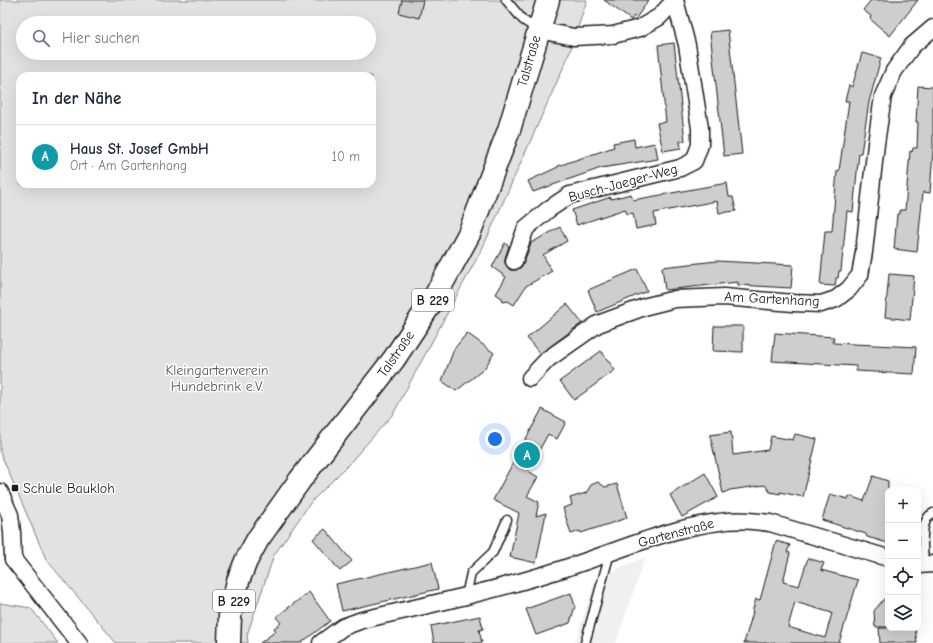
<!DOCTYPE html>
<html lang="de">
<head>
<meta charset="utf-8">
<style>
	:root { --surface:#fff; --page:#f6f6f7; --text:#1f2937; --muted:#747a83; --line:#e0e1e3; --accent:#b45309 }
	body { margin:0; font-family:"Comic Neue",sans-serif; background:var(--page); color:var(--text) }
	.controls { position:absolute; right:12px; bottom:12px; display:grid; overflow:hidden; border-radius:8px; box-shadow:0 4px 16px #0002 }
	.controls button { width:36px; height:36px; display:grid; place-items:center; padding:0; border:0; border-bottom:1px solid var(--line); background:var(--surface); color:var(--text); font:20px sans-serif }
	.you { position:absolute; left:495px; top:439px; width:14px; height:14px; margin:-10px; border:3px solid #fff; border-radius:50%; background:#1a73e8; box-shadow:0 0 0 6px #1a73e833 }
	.badge { display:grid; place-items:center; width:26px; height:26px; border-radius:50%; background:var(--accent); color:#fff; font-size:13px; font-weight:700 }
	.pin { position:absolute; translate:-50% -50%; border:2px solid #fff; box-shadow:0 1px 4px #0006 }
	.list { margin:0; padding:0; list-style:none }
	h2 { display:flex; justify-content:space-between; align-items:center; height:52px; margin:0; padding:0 16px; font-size:17px }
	h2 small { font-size:13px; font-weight:400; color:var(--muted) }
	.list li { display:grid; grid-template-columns:26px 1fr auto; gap:12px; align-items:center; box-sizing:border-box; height:64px; padding:0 16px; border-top:1px solid var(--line) }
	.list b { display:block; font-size:15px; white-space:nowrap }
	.list p { margin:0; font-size:13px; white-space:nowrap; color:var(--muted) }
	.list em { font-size:13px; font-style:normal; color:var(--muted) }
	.icon { flex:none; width:22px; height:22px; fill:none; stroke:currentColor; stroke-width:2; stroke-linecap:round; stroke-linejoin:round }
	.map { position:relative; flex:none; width:933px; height:643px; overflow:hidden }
	.search { position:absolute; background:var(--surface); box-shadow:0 4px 16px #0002; left:16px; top:16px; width:360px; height:44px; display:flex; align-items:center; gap:10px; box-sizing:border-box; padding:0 14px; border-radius:22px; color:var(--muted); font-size:15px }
	.panel { position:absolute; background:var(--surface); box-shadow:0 4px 16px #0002; left:16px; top:72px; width:360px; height:116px; border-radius:12px }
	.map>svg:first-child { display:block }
	.built { fill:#f0f0f0 }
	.green { fill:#e2e2e2; stroke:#7f7f7f; fill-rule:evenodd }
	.building { fill:#cecece; stroke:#1c1c1c; fill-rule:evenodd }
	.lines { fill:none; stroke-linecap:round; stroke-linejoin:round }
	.lane-casing { stroke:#1c1c1c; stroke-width:11 }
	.street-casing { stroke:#1c1c1c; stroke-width:19 }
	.primary-casing { stroke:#1c1c1c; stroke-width:25 }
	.lane { stroke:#fff; stroke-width:8 }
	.street { stroke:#fff; stroke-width:16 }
	.primary { stroke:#fff; stroke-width:22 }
	.poi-dot { fill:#1c1c1c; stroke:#fff; stroke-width:1.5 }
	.labels { text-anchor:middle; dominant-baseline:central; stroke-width:3; stroke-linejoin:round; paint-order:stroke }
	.shield { fill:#fff; stroke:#606060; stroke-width:1 }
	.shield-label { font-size:13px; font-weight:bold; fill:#1c1c1c }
	.street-label { font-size:14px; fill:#1c1c1c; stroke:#fff }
	.park-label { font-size:14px; fill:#575757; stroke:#fff }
	.poi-label { font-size:14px; fill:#1c1c1c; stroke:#fff; text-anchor:start }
</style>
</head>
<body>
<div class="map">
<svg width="933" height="643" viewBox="0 0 933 643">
	<rect width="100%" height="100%" fill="#fff"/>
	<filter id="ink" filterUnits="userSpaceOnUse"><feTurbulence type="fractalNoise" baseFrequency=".025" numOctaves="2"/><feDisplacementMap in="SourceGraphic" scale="8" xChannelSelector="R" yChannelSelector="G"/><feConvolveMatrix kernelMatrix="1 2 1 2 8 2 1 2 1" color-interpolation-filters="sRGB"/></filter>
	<g filter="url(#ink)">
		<polygon class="built" points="645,557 616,643 575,643 596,578"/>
		<g class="green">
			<path d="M 0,0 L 587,0 L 568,57 L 484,245 L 393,414 L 347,466 L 311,502 L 274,555 L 247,635 L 248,643 L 116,643 L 46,559 L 0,452 ZM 23,23 L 369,23 L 369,53 L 23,53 ZM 20,76 L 372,76 L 372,184 L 20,184 Z"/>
			<polygon points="0,603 31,608 58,643 0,643"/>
		</g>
		<g class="building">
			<polygon points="402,0 423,0 419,18 399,13"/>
			<polygon points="604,0 649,0 636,18 634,16 631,20"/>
			<polygon points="871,0 918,0 890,36 870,19 871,16 863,10"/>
			<polygon points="728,30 742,154 724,156 710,32"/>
			<polygon points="674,43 685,141 680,141 681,148 663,151 657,123 666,122 658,45"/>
			<polygon points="862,53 881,58 869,102 861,153 859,153 853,212 847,211 841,271 839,271 838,278 836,278 835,286 820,285 825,231 832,231 837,171 839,171 849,101 845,101 849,85 852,87"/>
			<polygon points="918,86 933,87 933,152 930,193 923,192 917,252 894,249 897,214 900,214 900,210 905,210 910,151 912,152 913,148 917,148 918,122 916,122"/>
			<polygon points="634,139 635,147 655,143 658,159 601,168 533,192 528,181 558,167 558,166 614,147 613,143"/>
			<polygon points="727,183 729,197 733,197 736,211 719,213 717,201 674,209 654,213 656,225 636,229 633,213 627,214 625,209 577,225 572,210 611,197 611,199 631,194 633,200"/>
			<polygon points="560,227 567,241 543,255 552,271 526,286 514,305 508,301 503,302 502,298 496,294 506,277 492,267 505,243 509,246 505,258 505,263 507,267 510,270 516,270 520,268 523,265 531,243"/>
			<polygon points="717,261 793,265 791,288 738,285 738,282 665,290 662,267"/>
			<polygon points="637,269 647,291 597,312 588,290"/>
			<polygon points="889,274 914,276 910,320 885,317"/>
			<polygon points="567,304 582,323 540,354 527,338"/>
			<polygon points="714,326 743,326 743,352 713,351"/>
			<polygon points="467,333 494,353 484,369 456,391 442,381 454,349"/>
			<polygon points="775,333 834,337 833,343 916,347 914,374 856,371 856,366 772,361"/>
			<polygon points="601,351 615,370 574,400 560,381"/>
			<polygon points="542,409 566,422 557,439 548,434 528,471 538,477 527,496 539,502 536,516 546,513 536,563 510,557 519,513 493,500"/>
			<polygon points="731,432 733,455 768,450 771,436 793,440 795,434 817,439 803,497 780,492 780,494 770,492 765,485 730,490 723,493 710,435"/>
			<polygon points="705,473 718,497 682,517 670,495"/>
			<polygon points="873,476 888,481 888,543 867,537 866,534 822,520 830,494 848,499 849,496 864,501"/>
			<polygon points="598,482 605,487 617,484 627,518 581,533 580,531 571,534 563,508 572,505 570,498 586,493 591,485"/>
			<polygon points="325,529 352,561 340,571 313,539"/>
			<path d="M 776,541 L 790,545 L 787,552 L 790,553 L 783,582 L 799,586 L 808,558 L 824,563 L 821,570 L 858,580 L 839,643 L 744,643 L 753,612 L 752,612 L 756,599 L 760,600 ZM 795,602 L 832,613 L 825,638 L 788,627 Z"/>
			<polygon points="432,562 438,589 342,611 336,584"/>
			<polygon points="309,592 330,621 301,643 260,643 276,631 274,628 281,623 276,617"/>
			<polygon points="571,593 575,606 570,623 536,635 526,609"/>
			<polygon points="888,594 888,627 875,627 874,611"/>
			<polygon points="480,616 483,629 479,630 482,643 434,643 431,626"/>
			<polygon points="879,628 915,628 917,643 880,643"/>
		</g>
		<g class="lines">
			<defs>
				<g id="lane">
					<polyline points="506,0 523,20 538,30"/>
					<path d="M 924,565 C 924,551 918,520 933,513"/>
					<polyline points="466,596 471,573 493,552 507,520"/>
					<polyline points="585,643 610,553"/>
				</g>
				<g id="street">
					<polyline points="538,30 574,37 613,35 640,28 659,17 675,0"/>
					<polyline points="514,261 526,228 549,209 570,195 680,168 694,161 700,145 700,128 687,45 675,0"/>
					<polyline points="530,378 548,359 598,324 647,306 675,299 724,297 793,303 821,304 836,299 849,289 860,275 864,252 876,144 883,96 894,71 912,46 933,28"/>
					<polyline points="0,492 10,515 12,532 13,559"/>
					<polyline points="13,559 79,643"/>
					<polyline points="918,565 933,564"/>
					<path d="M 321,643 L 343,627 L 362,620 C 428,605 494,591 559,570 C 612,554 663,529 719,522 C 736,519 753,521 770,523 L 888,558"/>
				</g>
				<polyline id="primary" points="229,643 230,616 238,581 246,561 258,539 300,480 394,359 433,300 469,234 509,130 548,0"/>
			</defs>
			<use href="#lane" class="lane-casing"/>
			<use href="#street" class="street-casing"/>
			<use href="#primary" class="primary-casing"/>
			<use href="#lane" class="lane"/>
			<use href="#street" class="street"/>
			<use href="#primary" class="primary"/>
		</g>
	</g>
	<rect class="poi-dot" x="11" y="484" width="8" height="8" rx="2"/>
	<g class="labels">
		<g class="shield">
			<rect x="412" y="289" width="42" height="22" rx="3"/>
			<rect x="213" y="590" width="42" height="22" rx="3"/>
		</g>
		<g class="shield-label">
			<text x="433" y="300">B 229</text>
			<text x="234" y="601">B 229</text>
		</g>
		<g class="street-label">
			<text transform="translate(529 61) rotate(-74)">Talstraße</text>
			<text transform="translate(623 183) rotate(-15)">Busch-Jaeger-Weg</text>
			<text transform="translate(772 299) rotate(3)">Am Gartenhang</text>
			<text transform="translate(396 354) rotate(-55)">Talstraße</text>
			<text transform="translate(676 533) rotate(-15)">Gartenstraße</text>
		</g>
		<g class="park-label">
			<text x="217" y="370">Kleingartenverein<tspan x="217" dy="16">Hundebrink e.V.</tspan></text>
		</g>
		<g class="poi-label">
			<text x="23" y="488">Schule Baukloh</text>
		</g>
	</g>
</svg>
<div class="controls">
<button>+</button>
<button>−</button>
<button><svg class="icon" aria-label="locate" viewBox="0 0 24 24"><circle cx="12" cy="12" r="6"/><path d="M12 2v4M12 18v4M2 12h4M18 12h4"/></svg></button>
<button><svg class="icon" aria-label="layers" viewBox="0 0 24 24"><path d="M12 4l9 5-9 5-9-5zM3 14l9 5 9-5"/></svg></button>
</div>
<div class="you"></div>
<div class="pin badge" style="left:527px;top:455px;background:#0f9aa8">A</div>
<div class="search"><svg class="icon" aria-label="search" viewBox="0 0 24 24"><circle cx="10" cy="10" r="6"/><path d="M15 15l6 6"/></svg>Hier suchen</div>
<section class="panel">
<h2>In der Nähe<small></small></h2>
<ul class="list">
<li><span class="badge" style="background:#0f9aa8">A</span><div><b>Haus St. Josef GmbH</b><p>Ort · Am Gartenhang</p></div><em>10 m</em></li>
</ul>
</section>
</div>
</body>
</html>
